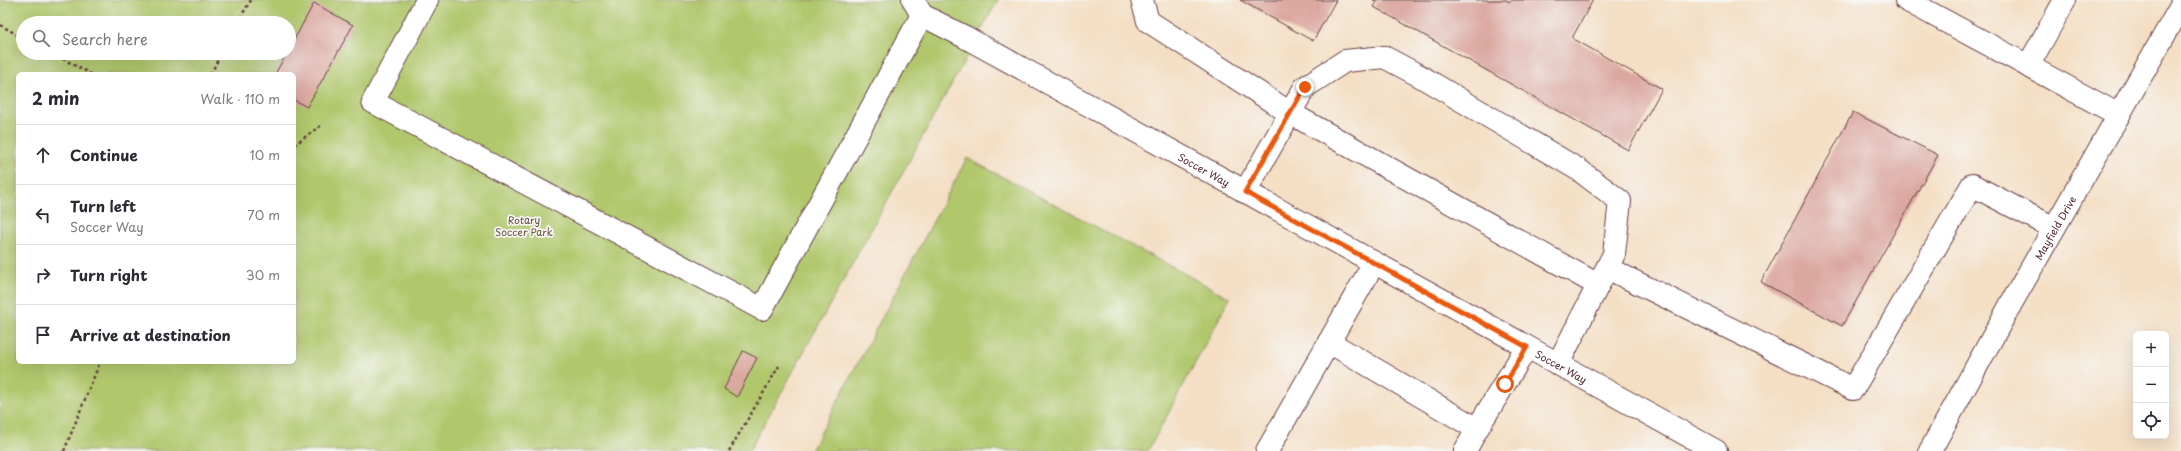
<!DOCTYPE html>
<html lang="en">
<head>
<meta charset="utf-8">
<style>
	:root { --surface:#fff; --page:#f2f2f3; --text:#2b2b33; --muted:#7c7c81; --line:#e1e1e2 }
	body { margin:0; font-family:"Playpen Sans",sans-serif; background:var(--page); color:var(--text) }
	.controls { position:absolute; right:12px; bottom:12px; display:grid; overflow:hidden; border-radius:6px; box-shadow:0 4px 16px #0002 }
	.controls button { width:36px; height:36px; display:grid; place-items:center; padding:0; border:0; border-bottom:1px solid var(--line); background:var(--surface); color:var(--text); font:20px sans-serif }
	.stop { position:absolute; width:12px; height:12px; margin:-9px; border:3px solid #ea580c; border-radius:50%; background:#fff }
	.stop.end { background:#ea580c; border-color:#fff; box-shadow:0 1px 4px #0008 }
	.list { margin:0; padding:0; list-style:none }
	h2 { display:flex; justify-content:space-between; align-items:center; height:52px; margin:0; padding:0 16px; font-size:17px }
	h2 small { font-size:13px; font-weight:400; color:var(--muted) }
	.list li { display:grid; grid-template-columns:26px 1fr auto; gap:12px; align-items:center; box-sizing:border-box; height:60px; padding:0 16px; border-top:1px solid var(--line) }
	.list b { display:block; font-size:15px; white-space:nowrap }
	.list p { margin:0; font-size:13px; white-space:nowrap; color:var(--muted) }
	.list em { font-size:13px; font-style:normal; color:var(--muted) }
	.icon { flex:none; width:22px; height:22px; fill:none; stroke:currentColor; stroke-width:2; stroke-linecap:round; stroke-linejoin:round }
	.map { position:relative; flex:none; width:2181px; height:451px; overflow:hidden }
	.search { position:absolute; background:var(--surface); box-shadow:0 4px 16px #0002; left:16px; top:16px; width:280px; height:44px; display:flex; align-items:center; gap:10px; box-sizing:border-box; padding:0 14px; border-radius:22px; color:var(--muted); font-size:15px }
	.panel { position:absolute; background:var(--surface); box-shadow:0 4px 16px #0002; left:16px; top:72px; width:280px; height:292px; border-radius:6px }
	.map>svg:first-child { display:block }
	.green { fill:#b0c76c; stroke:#7d734c; fill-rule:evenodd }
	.building { fill:#dba8a0 }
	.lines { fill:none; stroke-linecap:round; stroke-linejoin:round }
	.minor-casing { stroke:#643c42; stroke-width:24 }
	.path { stroke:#643c42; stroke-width:2.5; stroke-dasharray:3 3; stroke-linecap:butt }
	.minor { stroke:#fff; stroke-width:22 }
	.route { stroke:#ea580c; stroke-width:5 }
	.labels { text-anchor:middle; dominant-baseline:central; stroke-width:3.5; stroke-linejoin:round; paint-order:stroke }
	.street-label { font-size:10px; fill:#4a1f2b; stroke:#f6f6f2 }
	.park-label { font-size:10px; fill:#69513e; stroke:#f6f6f2 }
</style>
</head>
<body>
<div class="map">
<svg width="2181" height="451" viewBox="0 0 2181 451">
	<rect width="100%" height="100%" fill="#f6f6f2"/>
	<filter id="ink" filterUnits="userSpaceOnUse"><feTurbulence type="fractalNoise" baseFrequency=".025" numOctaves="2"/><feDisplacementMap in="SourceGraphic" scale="8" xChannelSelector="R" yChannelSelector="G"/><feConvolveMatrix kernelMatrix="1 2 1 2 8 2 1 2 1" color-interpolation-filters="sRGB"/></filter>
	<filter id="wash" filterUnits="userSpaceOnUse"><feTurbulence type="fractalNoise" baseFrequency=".012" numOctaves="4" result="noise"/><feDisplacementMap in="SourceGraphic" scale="16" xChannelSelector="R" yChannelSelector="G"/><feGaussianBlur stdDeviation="0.9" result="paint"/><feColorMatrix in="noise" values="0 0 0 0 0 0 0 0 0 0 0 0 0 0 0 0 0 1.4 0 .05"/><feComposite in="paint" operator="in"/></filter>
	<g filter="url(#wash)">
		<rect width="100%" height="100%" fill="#f4dfc5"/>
		<g class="green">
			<path d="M 0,0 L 998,0 L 749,451 L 0,451 ZM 23,23 L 289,23 L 289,53 L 23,53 ZM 18,74 L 294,74 L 294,362 L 18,362 Z"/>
			<polygon points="967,158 1230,298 1148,451 811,451"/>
		</g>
		<g id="blocks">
			<g class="building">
				<polygon points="1240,0 1336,0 1313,41"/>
				<polygon points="1373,0 1506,0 1510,2 1511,0 1593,0 1572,38 1662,89 1628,150 1374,7 1377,2"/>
				<polygon points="314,3 353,25 307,107 294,100 294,74 275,74 287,53 289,53 289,49"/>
				<polygon points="1853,112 1938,155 1842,326 1761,282"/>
				<polygon points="743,351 757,358 737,397 724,389"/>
			</g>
		</g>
	</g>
	<g filter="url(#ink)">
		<use href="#blocks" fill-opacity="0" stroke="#643c42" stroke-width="1"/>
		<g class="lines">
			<defs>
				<g id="minor">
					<polyline points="427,0 373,102 762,309 922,15"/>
					<path id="s1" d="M 913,0 L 922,15 L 965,37 L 1716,451"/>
					<polyline points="1142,0 1148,21 1290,113 1598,285"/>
					<polyline points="1906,0 2119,115"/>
					<polyline points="2028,66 2065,0"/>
					<polyline points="1245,192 1305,87 1345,61 1384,57 1420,76 1579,170 1620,201 1614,254 1558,364"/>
					<polyline points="1374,263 1329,342 1477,429 1527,347"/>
					<polyline points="1607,268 1853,389 1972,185 2054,228"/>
					<polyline points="1267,451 1329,342"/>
					<polyline points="1465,451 1477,429"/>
					<path id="s2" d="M 1930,451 L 2012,302 L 2181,6"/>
				</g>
			</defs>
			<use href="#minor" class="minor-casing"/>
			<g class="path">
				<polyline points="237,23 251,0"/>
				<polyline points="0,25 23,38"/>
				<polyline points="52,53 91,74"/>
				<polyline points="211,74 221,53"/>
				<polyline points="294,145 323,124"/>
				<polyline points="64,451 100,362"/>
				<polyline points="729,451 779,366"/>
			</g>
			<use href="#minor" class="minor"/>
		</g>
	</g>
	<g class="lines" filter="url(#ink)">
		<polyline class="route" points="1305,87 1245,192 1527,347 1505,384"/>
	</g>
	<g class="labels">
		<g class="street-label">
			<text stroke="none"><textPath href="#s1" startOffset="339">Soccer Way</textPath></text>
			<text stroke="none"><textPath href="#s2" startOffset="256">Mayfield Drive</textPath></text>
			<text stroke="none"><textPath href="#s1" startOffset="747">Soccer Way</textPath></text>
		</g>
		<g class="park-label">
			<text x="524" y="219">Rotary<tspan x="524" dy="12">Soccer Park</tspan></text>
		</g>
	</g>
</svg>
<div class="controls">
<button>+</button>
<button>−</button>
<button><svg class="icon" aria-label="locate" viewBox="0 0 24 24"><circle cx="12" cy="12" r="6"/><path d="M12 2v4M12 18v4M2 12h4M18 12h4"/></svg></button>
</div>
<div class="stop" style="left:1505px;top:384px"></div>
<div class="stop end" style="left:1305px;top:87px"></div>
<div class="search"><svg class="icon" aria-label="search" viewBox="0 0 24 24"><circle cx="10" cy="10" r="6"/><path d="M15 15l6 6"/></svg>Search here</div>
<section class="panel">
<h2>2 min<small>Walk · 110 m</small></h2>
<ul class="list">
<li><svg class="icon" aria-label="ahead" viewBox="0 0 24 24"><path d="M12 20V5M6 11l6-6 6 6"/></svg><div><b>Continue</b></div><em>10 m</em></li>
<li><svg class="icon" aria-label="left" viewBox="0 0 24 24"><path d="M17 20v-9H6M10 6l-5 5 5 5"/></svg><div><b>Turn left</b><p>Soccer Way</p></div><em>70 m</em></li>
<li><svg class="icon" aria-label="right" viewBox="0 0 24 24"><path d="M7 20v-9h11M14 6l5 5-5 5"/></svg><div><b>Turn right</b></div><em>30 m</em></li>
<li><svg class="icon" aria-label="arrive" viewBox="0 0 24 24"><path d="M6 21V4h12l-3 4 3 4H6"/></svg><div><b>Arrive at destination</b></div></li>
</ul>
</section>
</div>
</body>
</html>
